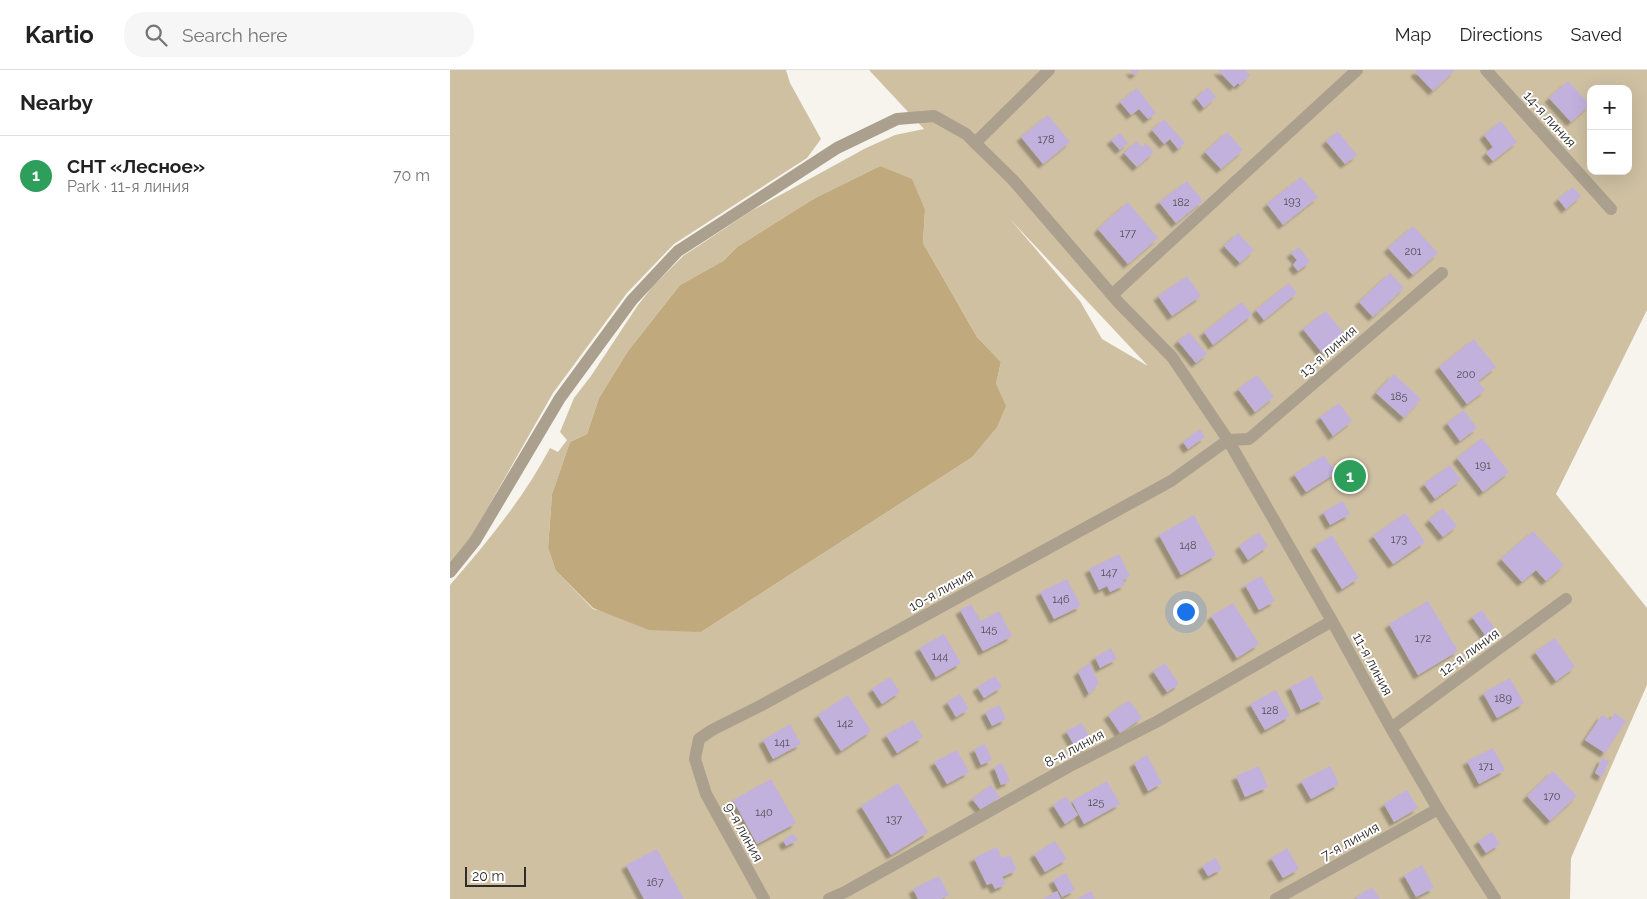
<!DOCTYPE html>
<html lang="en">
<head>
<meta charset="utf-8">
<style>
	:root { --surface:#fff; --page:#f6f6f6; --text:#222; --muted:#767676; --line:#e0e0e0; --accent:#9359d0 }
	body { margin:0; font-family:Raleway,sans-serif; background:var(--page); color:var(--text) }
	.controls { position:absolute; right:15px; top:15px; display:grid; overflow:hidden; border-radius:10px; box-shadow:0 5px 20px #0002 }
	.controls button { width:45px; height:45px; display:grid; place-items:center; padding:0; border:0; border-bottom:1px solid var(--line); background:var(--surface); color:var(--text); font:25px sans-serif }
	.scale { position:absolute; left:15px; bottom:12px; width:61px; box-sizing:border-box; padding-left:5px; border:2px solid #2e2d2a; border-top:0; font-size:14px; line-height:18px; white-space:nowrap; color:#2e2d2a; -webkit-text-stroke:4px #fff; paint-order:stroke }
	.you { position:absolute; left:735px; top:541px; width:18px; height:18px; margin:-12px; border:4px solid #fff; border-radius:50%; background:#1a73e8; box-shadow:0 0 0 8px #1a73e833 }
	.badge { display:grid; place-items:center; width:32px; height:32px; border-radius:50%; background:var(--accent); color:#fff; font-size:16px; font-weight:700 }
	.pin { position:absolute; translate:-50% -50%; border:2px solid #fff; box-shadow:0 1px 5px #0006 }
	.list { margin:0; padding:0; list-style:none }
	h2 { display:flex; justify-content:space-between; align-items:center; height:65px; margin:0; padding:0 20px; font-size:21px }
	h2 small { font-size:16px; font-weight:400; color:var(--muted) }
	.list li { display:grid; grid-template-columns:32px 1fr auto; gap:15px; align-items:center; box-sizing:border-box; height:80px; padding:0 20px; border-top:1px solid var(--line) }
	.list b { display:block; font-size:19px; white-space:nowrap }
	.list p { margin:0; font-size:16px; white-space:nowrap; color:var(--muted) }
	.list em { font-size:16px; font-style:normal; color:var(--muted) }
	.icon { flex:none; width:28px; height:28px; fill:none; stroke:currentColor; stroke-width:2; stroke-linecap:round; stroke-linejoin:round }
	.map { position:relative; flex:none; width:1197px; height:829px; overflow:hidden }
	header { display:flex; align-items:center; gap:30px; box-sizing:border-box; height:70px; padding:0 25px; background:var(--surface); border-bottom:1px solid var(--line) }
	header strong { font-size:24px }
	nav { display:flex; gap:28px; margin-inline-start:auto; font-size:18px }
	.search { width:350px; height:45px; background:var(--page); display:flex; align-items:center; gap:12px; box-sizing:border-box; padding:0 18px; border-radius:20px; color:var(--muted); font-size:19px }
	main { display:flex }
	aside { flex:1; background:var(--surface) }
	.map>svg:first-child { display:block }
	.green { fill:#cfc0a2; fill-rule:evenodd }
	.water { fill:#c0a97d }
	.building { fill:#c3b1dd; filter:url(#shadow) }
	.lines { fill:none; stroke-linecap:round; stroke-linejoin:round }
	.minor { stroke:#aaa08d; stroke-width:12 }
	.labels { text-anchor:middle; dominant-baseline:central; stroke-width:4; stroke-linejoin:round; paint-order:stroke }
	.number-label { font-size:11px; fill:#534e57 }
	.street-label { font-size:14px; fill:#2e2d2a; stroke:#fff }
</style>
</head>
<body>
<header>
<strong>Kartio</strong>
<div class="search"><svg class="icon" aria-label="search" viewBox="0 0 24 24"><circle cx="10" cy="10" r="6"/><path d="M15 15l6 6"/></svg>Search here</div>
<nav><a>Map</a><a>Directions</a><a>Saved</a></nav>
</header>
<main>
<aside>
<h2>Nearby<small></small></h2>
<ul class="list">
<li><span class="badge" style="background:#2e9e5b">1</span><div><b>СНТ «Лесное»</b><p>Park · 11-я линия</p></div><em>70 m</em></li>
</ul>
</aside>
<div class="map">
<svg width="1197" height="829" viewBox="0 0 1197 829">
	<defs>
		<filter id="shadow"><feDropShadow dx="-4.5" dy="4.5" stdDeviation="1" flood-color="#0004"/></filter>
	</defs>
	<rect width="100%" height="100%" fill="#f7f4ed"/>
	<g class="green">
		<polygon points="0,0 336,0 340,13 371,69 357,88 224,174 177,223 103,323 20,469 0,494"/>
		<path d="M 419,0 L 1197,0 L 1197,240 L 1106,424 L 1197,538 L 1197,615 L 1121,788 L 1120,829 L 0,829 L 0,515 C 38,471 73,429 100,378 L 108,382 L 117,370 L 110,362 L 124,328 L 141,306 L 188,235 L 203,216 L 233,186 L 301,141 L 416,78 L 445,65 L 474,59 ZM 1141,19 L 1178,19 L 1178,101 L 1141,101 ZM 430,96 L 475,140 L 473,173 L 527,267 L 551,292 L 546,314 L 521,388 L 251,562 L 143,539 L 106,501 L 98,478 L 102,424 L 120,372 L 137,364 L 149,328 L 178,281 L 230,215 L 273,191 L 287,177 L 365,128 ZM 560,149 L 698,296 L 652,269 L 630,231 Z"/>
	</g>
	<polygon class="water" points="430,96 462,109 475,140 473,173 527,267 551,292 546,314 556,336 547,357 521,388 251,562 199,560 143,538 106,501 98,478 102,424 120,372 137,364 149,328 178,281 230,215 273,191 287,177 365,128"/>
	<g class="building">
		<polygon points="680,0 690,0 685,5"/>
		<polygon points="768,0 795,0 800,5 790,15 788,13 784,17"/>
		<polygon points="967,0 1005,0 983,21 965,2"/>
		<polygon points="1118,11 1140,35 1121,52 1099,28"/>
		<polygon points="758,17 766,27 754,38 746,28"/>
		<polygon points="687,18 706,43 698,49 689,39 681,45 670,32"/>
		<polygon points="598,45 620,72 593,94 571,67"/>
		<polygon points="714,49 735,73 728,79 720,69 714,74 702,60"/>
		<polygon points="1051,51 1067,72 1043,91 1036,83 1043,77 1034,65"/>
		<polygon points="888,61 907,85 895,94 876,71"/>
		<polygon points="777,62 793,80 771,99 755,82"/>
		<polygon points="670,63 678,73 670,80 661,70"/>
		<polygon points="687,71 692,77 696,73 704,82 687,97 674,83"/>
		<polygon points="851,107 868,127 833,155 817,134"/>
		<polygon points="737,111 753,131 726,153 709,132"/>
		<polygon points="1123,117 1131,126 1116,139 1108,129"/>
		<polygon points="678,132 708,168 678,194 648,159"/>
		<polygon points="963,156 988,183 963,205 938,178"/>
		<polygon points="788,163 804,180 790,193 774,176"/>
		<polygon points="849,177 860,192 848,201 843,195 847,190 841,183"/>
		<polygon points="940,203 954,218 923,247 909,232"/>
		<polygon points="737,206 751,226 722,246 708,226"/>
		<polygon points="839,213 847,223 814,250 806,240"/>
		<polygon points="792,232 802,245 763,275 754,262"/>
		<polygon points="876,241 896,266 873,284 853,259"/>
		<polygon points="739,262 757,284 746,293 728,271"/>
		<polygon points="1024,269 1046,297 1028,311 1035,320 1017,334 989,297"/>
		<polygon points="944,304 971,329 954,348 926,323"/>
		<polygon points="807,305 824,327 805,342 788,319"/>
		<polygon points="889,333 902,351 883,366 870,347"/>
		<polygon points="1014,340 1027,358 1010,371 997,353"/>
		<polygon points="750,359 755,367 738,379 733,372"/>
		<polygon points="1032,368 1059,402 1033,422 1007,388"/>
		<polygon points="874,385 886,403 856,422 844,404"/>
		<polygon points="1000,395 1011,410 985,429 974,414"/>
		<polygon points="893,431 900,444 880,455 873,442"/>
		<polygon points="993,438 1007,456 993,467 979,450"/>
		<polygon points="955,443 975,472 943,494 923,466"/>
		<polygon points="744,445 766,485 731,505 709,465"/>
		<polygon points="1083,461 1114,495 1096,511 1086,500 1072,512 1051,489"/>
		<polygon points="809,462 818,476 798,490 789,476"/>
		<polygon points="882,465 909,508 892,519 865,476"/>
		<polygon points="669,484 680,506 673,510 675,515 660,522 657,516 649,520 639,499"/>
		<polygon points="811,506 825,531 809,540 795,515"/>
		<polygon points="617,509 631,536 604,549 590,522"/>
		<polygon points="978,531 1008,581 968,605 939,554"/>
		<polygon points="783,533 809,574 787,588 761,546"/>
		<polygon points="521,534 531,551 549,541 562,566 533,581 510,540"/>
		<polygon points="1032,540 1047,562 1038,569 1022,547"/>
		<polygon points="494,564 511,593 486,607 469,578"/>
		<polygon points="1105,568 1125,597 1106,611 1085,582"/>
		<polygon points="661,578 667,589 650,598 645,587"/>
		<polygon points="639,593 649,613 639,624 628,602"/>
		<polygon points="715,593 729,614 717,622 703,601"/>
		<polygon points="545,606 552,617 534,628 527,617"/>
		<polygon points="862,606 874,629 851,640 840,617"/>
		<polygon points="440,607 450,622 432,634 422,619"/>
		<polygon points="1060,608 1074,633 1047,648 1033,623"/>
		<polygon points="826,620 840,646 815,660 800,634"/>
		<polygon points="510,624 519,639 506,647 497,632"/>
		<polygon points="398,625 421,661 391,681 368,645"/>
		<polygon points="679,630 692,648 670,663 658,645"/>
		<polygon points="549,635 556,649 542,656 535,642"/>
		<polygon points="1165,643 1176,651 1155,683 1135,670 1152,645 1160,650"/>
		<polygon points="463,650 473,667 447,683 436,665"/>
		<polygon points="632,653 643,674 628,682 616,661"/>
		<polygon points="340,654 351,674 323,689 313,670"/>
		<polygon points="535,674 542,690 531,695 524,679"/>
		<polygon points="1043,678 1055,700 1029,714 1017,691"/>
		<polygon points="507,680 519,702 497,714 484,692"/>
		<polygon points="697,685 712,713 698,721 684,693"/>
		<polygon points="1152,688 1159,691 1152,707 1145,703"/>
		<polygon points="552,693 560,711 551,715 544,697"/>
		<polygon points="809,696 818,717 795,727 786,706"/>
		<polygon points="880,696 889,714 861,729 851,711"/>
		<polygon points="1103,701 1127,726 1100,751 1077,726"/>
		<polygon points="321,709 346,753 307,774 283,730"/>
		<polygon points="657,711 670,734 634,754 622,731"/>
		<polygon points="448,713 478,762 441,785 411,736"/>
		<polygon points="541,715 550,727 531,740 522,729"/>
		<polygon points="957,720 968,738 944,752 934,734"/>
		<polygon points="616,726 628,745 615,754 603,735"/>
		<polygon points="1042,762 1050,774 1036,783 1028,771"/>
		<polygon points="344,764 348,770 336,776 333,770"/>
		<polygon points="605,771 617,789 595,802 584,784"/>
		<polygon points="547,777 552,788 560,785 567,800 552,807 556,814 545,819 542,813 537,815 524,788"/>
		<polygon points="837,778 849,799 833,808 821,788"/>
		<polygon points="207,779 234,829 194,829 176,795"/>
		<polygon points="766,788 772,799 758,806 752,796"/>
		<polygon points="972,795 984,818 966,827 954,805"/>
		<polygon points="616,803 625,820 612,827 603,810"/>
		<polygon points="489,806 499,825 491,829 468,829 463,819"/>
		<polygon points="922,817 930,829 907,829 906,827"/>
		<polygon points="607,821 611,829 593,829"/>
		<polygon points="641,821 645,829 627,829"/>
	</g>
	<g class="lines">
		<g class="minor">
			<polyline points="1036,0 1161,139"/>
			<polyline points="525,73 599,0"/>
			<polyline points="663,224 907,0"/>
			<polyline points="778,370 799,369 992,203"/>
			<polyline points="0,502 25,471 110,328 182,230 228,181 387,78 447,49 484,46 516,64 563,110 669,233 722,287 778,370 882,551 941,658 988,739 1045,829"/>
			<polyline points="941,658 1116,529"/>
			<polyline points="314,829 256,724 245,689 249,669 262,660 310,636 721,411 778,370"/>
			<polyline points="379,829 395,822 620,696 708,651 882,551"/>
			<polyline points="826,829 988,739"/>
		</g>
	</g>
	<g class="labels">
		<g class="number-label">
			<text x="596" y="69">178</text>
			<text x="842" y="131">193</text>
			<text x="731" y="132">182</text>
			<text x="678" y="163">177</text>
			<text x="963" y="181">201</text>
			<text x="1016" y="304">200</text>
			<text x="949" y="326">185</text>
			<text x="1033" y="395">191</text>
			<text x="949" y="469">173</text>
			<text x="738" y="475">148</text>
			<text x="659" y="502">147</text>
			<text x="611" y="529">146</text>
			<text x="539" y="559">145</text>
			<text x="973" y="568">172</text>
			<text x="490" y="586">144</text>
			<text x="1053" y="628">189</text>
			<text x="820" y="640">128</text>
			<text x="395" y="653">142</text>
			<text x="332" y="672">141</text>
			<text x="1036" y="696">171</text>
			<text x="1102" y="726">170</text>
			<text x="646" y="732">125</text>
			<text x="314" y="742">140</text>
			<text x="444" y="749">137</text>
			<text x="205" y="812">167</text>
		</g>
		<g class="street-label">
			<text transform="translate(1100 49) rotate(48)">14-я линия</text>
			<text transform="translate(878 281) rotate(-41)">13-я линия</text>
			<text transform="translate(491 520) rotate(-29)">10-я линия</text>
			<text transform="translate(1019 582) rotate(-36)">12-я линия</text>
			<text transform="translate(923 594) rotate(62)">11-я линия</text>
			<text transform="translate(624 678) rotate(-28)">8-я линия</text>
			<text transform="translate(294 762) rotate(61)">9-я линия</text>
			<text transform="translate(900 771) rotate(-29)">7-я линия</text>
		</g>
	</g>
</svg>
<div class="controls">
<button>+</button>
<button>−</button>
</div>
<div class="scale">20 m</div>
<div class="you"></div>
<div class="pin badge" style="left:900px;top:406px;background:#2e9e5b">1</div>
</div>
</main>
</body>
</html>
